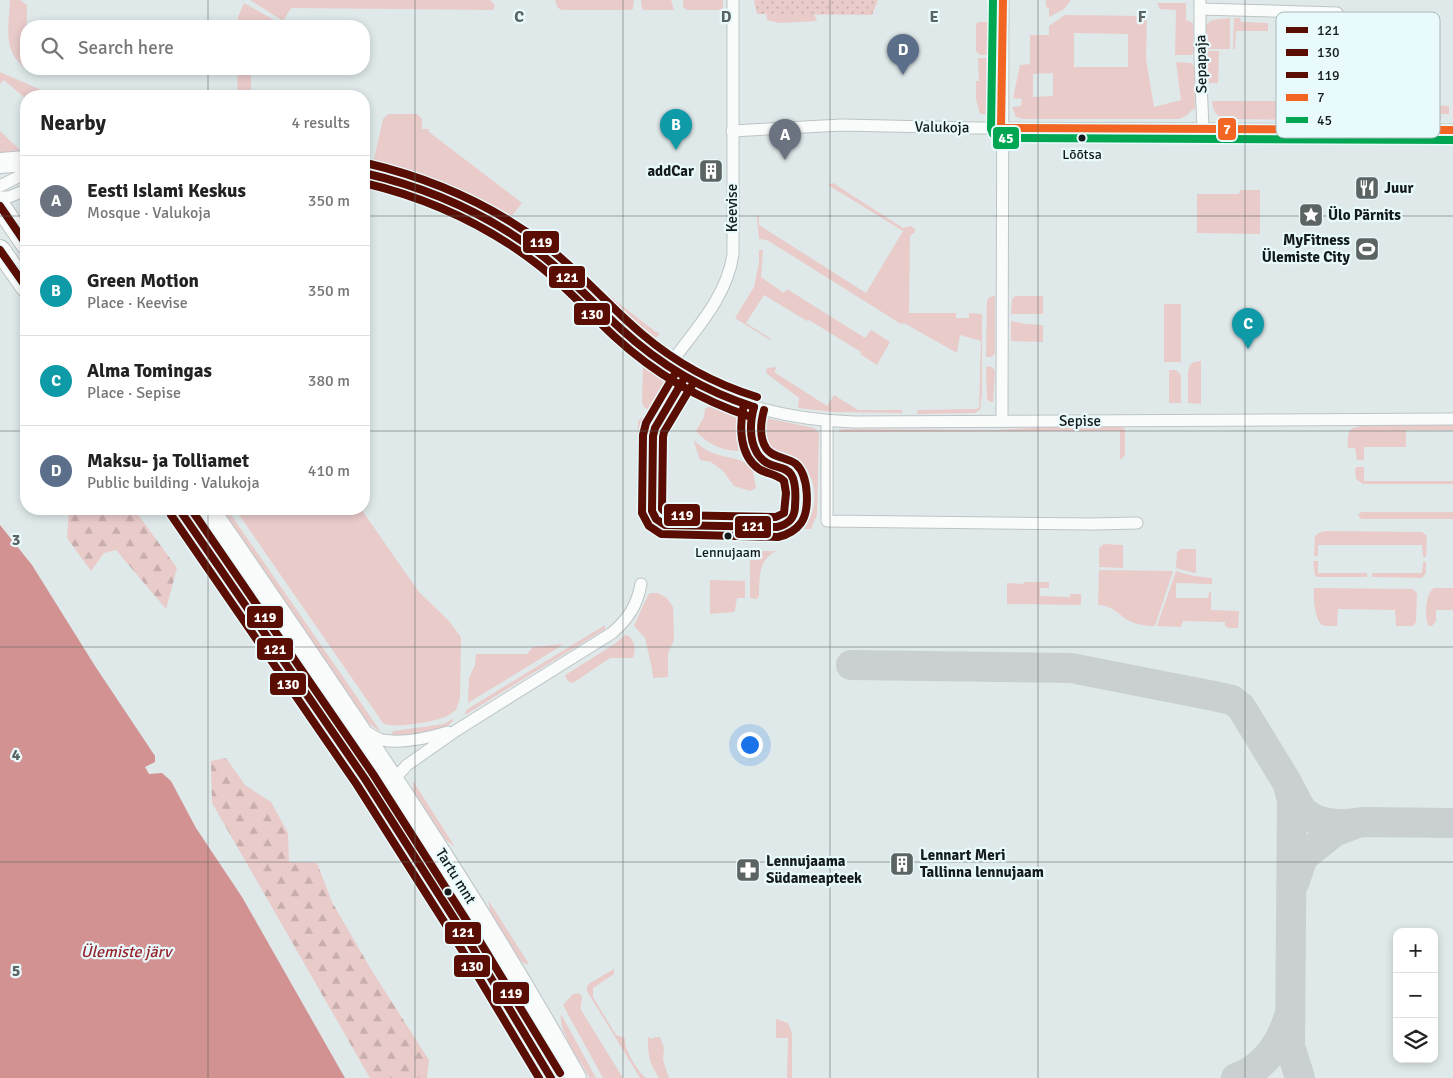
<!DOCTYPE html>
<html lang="en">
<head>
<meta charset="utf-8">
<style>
	:root { --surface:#fff; --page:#f6f6f6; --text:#222; --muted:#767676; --line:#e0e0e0; --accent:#2563eb }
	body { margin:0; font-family:Signika,sans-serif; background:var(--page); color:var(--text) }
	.controls { position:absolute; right:15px; bottom:15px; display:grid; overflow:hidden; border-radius:10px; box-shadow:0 2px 8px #0003 }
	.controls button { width:45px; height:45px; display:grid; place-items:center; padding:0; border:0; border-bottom:1px solid var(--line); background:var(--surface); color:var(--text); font:25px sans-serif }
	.you { position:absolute; left:749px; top:744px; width:18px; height:18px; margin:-12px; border:4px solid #fff; border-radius:50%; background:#1a73e8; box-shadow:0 0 0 8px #1a73e833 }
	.badge { display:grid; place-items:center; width:32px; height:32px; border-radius:50%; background:var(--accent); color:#fff; font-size:16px; font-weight:700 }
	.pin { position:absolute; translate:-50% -41px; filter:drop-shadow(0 1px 2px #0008) }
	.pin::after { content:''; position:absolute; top:26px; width:18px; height:15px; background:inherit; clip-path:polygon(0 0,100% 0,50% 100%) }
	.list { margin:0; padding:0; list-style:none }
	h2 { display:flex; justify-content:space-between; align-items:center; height:65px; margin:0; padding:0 20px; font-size:21px }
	h2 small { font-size:16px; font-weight:400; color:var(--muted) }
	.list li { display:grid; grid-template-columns:32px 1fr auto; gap:15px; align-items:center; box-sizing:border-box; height:90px; padding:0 20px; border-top:1px solid var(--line) }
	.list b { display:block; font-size:19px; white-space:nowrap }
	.list p { margin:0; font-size:16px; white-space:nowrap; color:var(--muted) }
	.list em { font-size:16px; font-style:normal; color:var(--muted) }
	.icon { flex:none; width:28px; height:28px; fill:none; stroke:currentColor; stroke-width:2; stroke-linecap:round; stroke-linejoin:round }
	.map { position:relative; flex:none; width:1453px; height:1078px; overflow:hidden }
	.search { position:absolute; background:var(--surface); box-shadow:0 2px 8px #0003; left:20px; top:20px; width:350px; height:55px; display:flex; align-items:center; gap:12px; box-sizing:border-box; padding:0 18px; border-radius:20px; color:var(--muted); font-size:19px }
	.panel { position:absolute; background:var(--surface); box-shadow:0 2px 8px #0003; left:20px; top:90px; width:350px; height:425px; border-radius:20px }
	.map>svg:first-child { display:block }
	.green { fill:#e9cbca; fill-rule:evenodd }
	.forest { fill:url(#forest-firs) }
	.park { fill:url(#park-dots) }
	.water { fill:#d29291 }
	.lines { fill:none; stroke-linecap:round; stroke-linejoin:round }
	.taxiway { stroke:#cad0d1; stroke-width:30 }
	.minor-casing { stroke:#bdc4c5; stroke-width:13 }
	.trunk-casing { stroke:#bdc4c5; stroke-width:22 }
	.minor { stroke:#fafcfc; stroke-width:11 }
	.trunk { stroke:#fafcfc; stroke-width:20 }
	.bus-1-casing { stroke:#e8fafc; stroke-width:11 }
	.bus-2-casing { stroke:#e8fafc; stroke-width:11 }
	.bus-3-casing { stroke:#e8fafc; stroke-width:11 }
	.bus-4-casing { stroke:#e8fafc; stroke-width:11 }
	.bus-5-casing { stroke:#e8fafc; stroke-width:11 }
	.bus-1 { stroke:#5a0e03; stroke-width:8 }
	.bus-2 { stroke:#5a0e03; stroke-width:8 }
	.bus-3 { stroke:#5a0e03; stroke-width:8 }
	.bus-4 { stroke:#f26522; stroke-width:8 }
	.bus-5 { stroke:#00a651; stroke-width:8 }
	.grid { fill:none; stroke:#5c6363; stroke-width:1; stroke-opacity:0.55 }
	.bus-dot { fill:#151b1b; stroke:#e8fafc; stroke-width:2 }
	.labels { text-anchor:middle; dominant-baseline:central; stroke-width:4.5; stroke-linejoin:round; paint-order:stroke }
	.bus-label { font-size:14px; fill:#151b1b; stroke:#e8fafc }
	.street-label { font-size:15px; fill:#151b1b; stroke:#e8fafc }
	.poi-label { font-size:15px; font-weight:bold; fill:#151b1b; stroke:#e8fafc; text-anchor:start }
	.water-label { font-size:16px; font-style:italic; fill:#96242b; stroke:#e8fafc }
	.key { fill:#e8fafc; stroke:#a9b7b8; stroke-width:1 }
	.key-label { font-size:14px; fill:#151b1b }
	.grid-label { font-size:16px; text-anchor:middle; font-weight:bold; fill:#5c6363; stroke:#e8fafc; stroke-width:4.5; stroke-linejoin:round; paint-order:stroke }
	.line-badge { stroke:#e8fafc; stroke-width:2 }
	.badge-label { font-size:14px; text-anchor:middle; font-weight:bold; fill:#fff }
</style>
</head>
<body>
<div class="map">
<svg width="1453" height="1078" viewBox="0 0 1453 1078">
	<defs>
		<pattern id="forest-firs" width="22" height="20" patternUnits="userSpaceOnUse" patternTransform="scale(1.25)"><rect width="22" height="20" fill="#e9cbca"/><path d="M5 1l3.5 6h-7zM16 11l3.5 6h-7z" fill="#c7aead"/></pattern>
		<pattern id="park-dots" width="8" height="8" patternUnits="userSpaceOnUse" patternTransform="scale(1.25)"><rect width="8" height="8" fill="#e9cbca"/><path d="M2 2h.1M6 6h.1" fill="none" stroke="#c7aead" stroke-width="1.8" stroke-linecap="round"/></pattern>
	</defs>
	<rect width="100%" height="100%" fill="#dfe9ea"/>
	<g class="green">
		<path d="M 10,0 L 20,0 L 27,5 L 26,68 C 2,52 9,26 10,0 Z"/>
		<polygon points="250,0 490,0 495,5 493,10 291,8 283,21"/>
		<polygon points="555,0 634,0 633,9 629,10 562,10 558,8"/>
		<polygon points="641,0 671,0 674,10 644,10 642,8"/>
		<polygon points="683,0 723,0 723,10 687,10 683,7"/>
		<polygon points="1046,0 1071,0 1064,9 1049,17 1049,8 1046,7"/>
		<polygon points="244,3 276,21 266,21 256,26 238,26 238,17"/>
		<polygon points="765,3 809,3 817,21 779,23 767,20"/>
		<polygon points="1157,3 1186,3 1186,20 1193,23 1194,51 1192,55 1175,55 1176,10 1160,9"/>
		<path d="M 1065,15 L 1147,16 L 1146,59 L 1154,107 L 1181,100 L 1176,62 L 1191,63 L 1194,66 L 1195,110 L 1193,109 L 1186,116 L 1179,119 L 1023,119 L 1016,117 L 1012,107 L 1021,106 L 1022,99 L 1013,98 L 1020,65 L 1030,64 L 1030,35 L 1049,35 L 1049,26 ZM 1074,33 L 1128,34 L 1128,67 L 1074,67 ZM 1053,73 L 1053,96 L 1033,97 L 1033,74 Z"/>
		<path d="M 1230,18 L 1230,49 L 1205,49 C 1206,23 1201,20 1230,18 Z"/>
		<polygon points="1234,18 1240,18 1241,22 1268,23 1268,31 1236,31 1235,49 1233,49"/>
		<polygon points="979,22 990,22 993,24 993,55 980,55 976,51 976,24"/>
		<polygon points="1205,51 1219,51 1218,83 1208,83 1205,81"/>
		<polygon points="978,58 993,58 993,110 987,114 980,114 976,99 976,81 979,81"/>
		<polygon points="238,69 251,69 251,96 237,96"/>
		<polygon points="0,72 55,96 26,96 26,99 4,80 0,84"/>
		<path d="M 1310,77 L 1323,77 L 1323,103 L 1331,104 C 1333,109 1332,115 1330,120 L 1227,119 C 1217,117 1213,112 1212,102 L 1215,101 L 1310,101 Z"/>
		<polygon points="1425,105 1449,106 1449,114 1441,114 1441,120 1425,120"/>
		<polygon points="388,114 417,114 422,119 422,129 429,129 429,132 522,203 510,218 504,220 436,186 378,166 374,159 375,155 383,119"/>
		<polygon points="0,131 20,150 26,143 26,153 0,154"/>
		<path d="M 364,182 C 386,185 489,214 495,234 L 494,241 C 488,236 484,229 478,224 C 445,202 402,192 364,185 Z"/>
		<polygon points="833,183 903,228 911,226 915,229 915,232 910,236 909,313 956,313 956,318 969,318 969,313 982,314 982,393 980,410 974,413 917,414 918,410 975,409 979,408 981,341 960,335 957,353 904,323 901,324 767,240 759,239 757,216 759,215 759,225 866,293 903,231 828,185"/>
		<polygon points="1240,190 1260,190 1260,234 1197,233 1197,194 1239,194"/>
		<path d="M 519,226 L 656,332 L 660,333 L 652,343 C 621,325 599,296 572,272 C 556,257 539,244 521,231 L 519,229 Z"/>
		<path d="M 514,243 C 562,273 599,320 642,356 L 640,359 L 635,359 L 625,350 L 548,278 L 530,263 L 504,247 L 506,245 Z"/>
		<polygon points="759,250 763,250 761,277 784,293 787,289 865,338 871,330 890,342 877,365 860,354 861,352 809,320 807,321 764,295 746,323 771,339 770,340 735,318 754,287 759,262"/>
		<polygon points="995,296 995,353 992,357 986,357 987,300 990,297"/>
		<polygon points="1015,296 1043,296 1043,314 1011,314 1012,299"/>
		<rect x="1164" y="304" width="17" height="58"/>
		<polygon points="1011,321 1025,324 1043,325 1043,342 1011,341"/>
		<path d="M 647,359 C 675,380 673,385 656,415 L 644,407 L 642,402 L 643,366 Z"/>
		<polygon points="1201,361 1201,404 1188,403 1188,372 1190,365 1194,362"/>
		<polygon points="986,366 992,367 995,371 993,402 990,402 987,399"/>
		<polygon points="777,367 774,372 827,406 834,395 858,410 902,410 902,413 833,412 798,408 799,398 766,373 767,368"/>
		<polygon points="1169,370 1176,370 1181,375 1181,403 1169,403"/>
		<path d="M 710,398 L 741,410 L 746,416 L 748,451 C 726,452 710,447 696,431 L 704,417 L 705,409 L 710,406 Z"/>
		<polygon points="643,417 651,420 652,422 643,441 637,460 638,421"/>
		<path d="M 761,417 L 810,427 L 814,428 L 819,433 L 817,515 L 811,529 L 804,529 C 821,503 819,469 787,455 C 780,452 771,453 764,450 C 758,443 755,427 758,418 Z"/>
		<path d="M 1369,425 L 1453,425 L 1453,430 L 1406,430 L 1406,447 L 1364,447 L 1364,460 L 1357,460 L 1355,448 L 1348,448 C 1347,428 1350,427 1369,425 Z"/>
		<polygon points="1047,427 1122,427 1125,429 1125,455 1120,460 1120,431 839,432 839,430 845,429 996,430"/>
		<path d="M 694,440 C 715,462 733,452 752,467 L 756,488 L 750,491 L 734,486 L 723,471 L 711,462 L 700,460 L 695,445 Z"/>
		<polygon points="1357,467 1364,467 1364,481 1453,481 1453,484 1363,484 1356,479 1355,469"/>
		<polygon points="189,509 196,509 354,738 345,735"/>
		<polygon points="220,509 227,509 381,732 368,723"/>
		<path d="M 235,509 L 361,509 L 419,592 L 448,620 L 461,637 L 460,698 L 456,710 C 452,713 447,717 442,718 C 432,722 391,729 383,723 Z"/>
		<polygon points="1361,512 1453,512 1453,519 1361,519 1358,515"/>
		<polygon points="1325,531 1422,532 1427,536 1426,557 1423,557 1422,545 1318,545 1318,556 1314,556 1315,536 1319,533"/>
		<polygon points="1104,544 1123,545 1123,568 1099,567 1099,548"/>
		<polygon points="1181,549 1196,549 1196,572 1194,573 1176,568 1177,552"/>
		<path d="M 761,551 L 776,551 C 757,561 760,578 759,596 L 757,599 L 750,598 L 750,560 L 759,560 Z"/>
		<polygon points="1313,561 1318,561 1318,573 1367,573 1367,577 1318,577 1315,576"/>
		<polygon points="1423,562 1426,562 1426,573 1422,578 1372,577 1372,573 1422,573"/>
		<path d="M 1099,570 L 1173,571 L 1155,626 C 1144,626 1132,624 1123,617 C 1115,610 1110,606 1098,605 Z"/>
		<polygon points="1176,571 1194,576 1212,578 1212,584 1176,583 1176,598 1208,598 1209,592 1211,592 1211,610 1239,611 1238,628 1229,628 1225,626 1225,622 1183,621 1181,627 1157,626"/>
		<polygon points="710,580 745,581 745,598 737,598 735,610 734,612 710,614"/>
		<polygon points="1024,582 1049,582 1049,588 1040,588 1040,596 1070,597 1070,594 1081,594 1081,605 1007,604 1007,583 1024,584"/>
		<path d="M 1314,588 L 1413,589 L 1417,594 L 1416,622 L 1413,626 L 1396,626 L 1395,610 L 1338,609 L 1337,626 C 1332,626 1324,627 1321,624 C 1315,619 1313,596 1314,588 Z"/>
		<path d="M 1434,588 L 1453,588 L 1453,610 L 1436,610 L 1436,621 L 1432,626 L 1429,626 C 1424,617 1425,594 1434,588 Z"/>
		<path d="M 650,593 L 658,593 L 667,598 L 673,607 L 674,640 L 668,653 L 668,677 L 653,678 L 652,669 L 645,638 L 634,626 C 638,618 646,597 650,593 Z"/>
		<polygon points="605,625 605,629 465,715 466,710"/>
		<path d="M 625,635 L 629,636 C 635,643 636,649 633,658 L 610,658 L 573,683 L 568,681 L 565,676 L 567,674 L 616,643 Z"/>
		<polygon points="564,644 468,703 469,678 475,665 476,654 527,654 533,647"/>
		<path d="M 454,718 C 449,734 407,737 393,736 L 391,733 L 394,731 L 444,724 Z"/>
		<polygon points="413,781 455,847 445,839 413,790"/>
		<path d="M 391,796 L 392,796 L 436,864 L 435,865 C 418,844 398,823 391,796 Z"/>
		<polygon points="488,900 529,964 525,964 518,958 491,915"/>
		<path d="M 614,969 L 614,974 L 593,988 L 593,997 L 616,1035 L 625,1038 C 623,1048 638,1072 646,1078 L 640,1078 L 587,991 L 587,986 L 590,983 Z"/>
		<polygon points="506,980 511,985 559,1067 532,1030 503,981"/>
		<path d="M 573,994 C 588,992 579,1002 581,1010 L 623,1078 L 603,1078 L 563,1005 Z"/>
		<path d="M 561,1014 L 596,1078 L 590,1078 C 581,1062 558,1032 561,1014 Z"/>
		<polygon points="776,1019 788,1023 792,1033 792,1078 787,1078 788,1038 776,1038"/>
		<path d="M 648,1037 L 652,1039 L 654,1037 L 660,1037 L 664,1048 L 663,1060 L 669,1078 L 659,1078 C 649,1062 648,1056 648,1037 Z"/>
	</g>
	<g class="forest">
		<polygon points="69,509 134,509 177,568 166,609 116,550 104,553 91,571 67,538"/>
		<polygon points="226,758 245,785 271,802 288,833 289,862 317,863 332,902 372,971 429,1060 427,1078 370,1078 212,803 211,761"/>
	</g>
	<polygon class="park" points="754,0 878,0 872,15 757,14"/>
	<polygon class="water" points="0,525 32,565 95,666 155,756 155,762 145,767 149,774 162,773 171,781 196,828 242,897 345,1078 0,1078"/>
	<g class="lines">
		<g class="taxiway">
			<polyline points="851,665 1071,668 1214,696 1232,700 1241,707 1288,784 1292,801 1290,1046 1300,1078"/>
			<path d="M 1289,787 C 1294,794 1297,804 1303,811 C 1316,825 1345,826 1363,822 L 1453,823"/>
			<polyline points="1295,881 1303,857 1334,832 1355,824"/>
			<path d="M 1236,1078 C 1263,1069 1280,1045 1288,1019"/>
		</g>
		<defs>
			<g id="minor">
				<polyline points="1200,0 1200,59 1203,128"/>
				<polyline points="1200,9 1337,13 1337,130"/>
				<polyline points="732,131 842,125 977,128 1453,130"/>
				<path d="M 364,173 C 441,188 508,224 567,276 C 601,306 630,341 668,366 C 723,404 788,420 854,422 L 1453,419"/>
				<polyline points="0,186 26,173"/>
				<polyline points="0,197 9,197 26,190"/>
				<path d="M 668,367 C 693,332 727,298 733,254 L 733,0"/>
				<polyline points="827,421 827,521 1093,524 1137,523"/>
				<polyline points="1002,421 1003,0"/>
				<path d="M 365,731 C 370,734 376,738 382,740 C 403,744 428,738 448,732"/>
				<path d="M 383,806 L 384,793 L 389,785 L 407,765 L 457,730 L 612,633 C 628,619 637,606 641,584"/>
			</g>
			<g id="trunk">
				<polyline points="0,163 26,161"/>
				<polyline points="0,206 26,244"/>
				<polyline points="0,250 26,287"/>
				<polyline points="179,509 365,779 471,945 551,1078"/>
				<path d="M 209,509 C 337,695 466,880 576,1078"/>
			</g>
		</defs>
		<use href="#minor" class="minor-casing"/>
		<use href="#trunk" class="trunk-casing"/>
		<use href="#minor" class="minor"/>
		<use href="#trunk" class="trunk"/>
		<defs>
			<g id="bus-1">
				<path d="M 364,173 C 430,188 490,215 544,257 C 572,279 595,305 621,329 C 660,365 704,391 754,407"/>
				<polyline points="0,206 26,244"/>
				<polyline points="0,250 26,287"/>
				<path d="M 685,377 L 655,428 L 653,436 L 652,511 L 656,519 L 665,525 L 777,527 C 789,524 795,518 795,506 C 799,451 773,479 757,453 C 749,439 750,422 754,407"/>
				<polyline points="179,509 365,779 471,945 551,1078"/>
			</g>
			<g id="bus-2">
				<path d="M 364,183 C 428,198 485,224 537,264 C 566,286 589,313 615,337 C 654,373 700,400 751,417"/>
				<path d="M 676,372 L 646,423 L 643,435 L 642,513 L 649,526 L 661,534 L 778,537 C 787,535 795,531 801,523 C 810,510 809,476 796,464 C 787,457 772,458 766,448 C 759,437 761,421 764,410"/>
				<polyline points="171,515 357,785 462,950 539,1078"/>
			</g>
			<g id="bus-3">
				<path d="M 366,163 C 434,179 495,206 550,249 C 583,275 610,307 642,334 C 676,363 715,384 757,397"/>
				<path d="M 694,382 L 664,432 L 663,437 L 662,509 L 668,515 L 776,517 L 784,513 L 786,493 L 784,481 C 777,474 767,474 759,469 C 739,455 739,426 744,404"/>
				<polyline points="191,509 373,774 479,940 560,1073"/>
			</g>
			<g id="bus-4">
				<polyline points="1001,128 1453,130"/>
				<polyline points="1001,128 1003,0"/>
			</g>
			<polyline id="bus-5" points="993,0 991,129 993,134 998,138 1453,140"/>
		</defs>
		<use href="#bus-1" class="bus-1-casing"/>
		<use href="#bus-2" class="bus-2-casing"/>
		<use href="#bus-3" class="bus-3-casing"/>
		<use href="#bus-4" class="bus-4-casing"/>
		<use href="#bus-5" class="bus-5-casing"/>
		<use href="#bus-1" class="bus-1"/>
		<use href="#bus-2" class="bus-2"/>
		<use href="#bus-3" class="bus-3"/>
		<use href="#bus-4" class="bus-4"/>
		<use href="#bus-5" class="bus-5"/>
	</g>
	<path class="grid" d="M 208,0 L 208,26M 415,0 L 415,1078M 623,0 L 623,1078M 830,0 L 830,1078M 1038,0 L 1038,1078M 1245,0 L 1245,1078M 208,69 L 208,96M 0,216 L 26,216M 364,216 L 1453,216M 0,431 L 26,431M 364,431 L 1453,431M 208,509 L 208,1078M 0,647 L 1453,647M 0,862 L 1453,862"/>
	<defs>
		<symbol id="building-square" viewBox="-11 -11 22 22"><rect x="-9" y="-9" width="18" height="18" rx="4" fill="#5c6363" stroke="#e8fafc"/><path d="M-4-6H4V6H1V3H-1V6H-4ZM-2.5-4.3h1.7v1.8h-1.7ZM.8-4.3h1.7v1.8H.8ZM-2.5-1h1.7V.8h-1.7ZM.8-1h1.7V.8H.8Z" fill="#fff"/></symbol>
		<symbol id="restaurant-square" viewBox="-11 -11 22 22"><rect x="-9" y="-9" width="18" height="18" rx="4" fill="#5c6363" stroke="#e8fafc"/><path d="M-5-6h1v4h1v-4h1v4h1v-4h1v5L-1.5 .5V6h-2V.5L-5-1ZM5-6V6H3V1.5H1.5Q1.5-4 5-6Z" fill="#fff"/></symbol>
		<symbol id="sight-square" viewBox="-11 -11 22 22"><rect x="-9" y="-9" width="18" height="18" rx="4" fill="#5c6363" stroke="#e8fafc"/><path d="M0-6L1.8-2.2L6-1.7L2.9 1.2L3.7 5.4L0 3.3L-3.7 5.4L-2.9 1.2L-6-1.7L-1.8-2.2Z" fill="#fff"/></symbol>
		<symbol id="stadium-square" viewBox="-11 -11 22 22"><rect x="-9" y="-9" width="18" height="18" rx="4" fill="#5c6363" stroke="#e8fafc"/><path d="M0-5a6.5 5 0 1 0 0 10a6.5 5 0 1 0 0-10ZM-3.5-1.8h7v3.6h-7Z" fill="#fff"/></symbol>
		<symbol id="pharmacy-square" viewBox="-11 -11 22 22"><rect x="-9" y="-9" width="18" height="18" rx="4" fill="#5c6363" stroke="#e8fafc"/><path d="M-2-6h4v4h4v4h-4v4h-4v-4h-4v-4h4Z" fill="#fff"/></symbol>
	</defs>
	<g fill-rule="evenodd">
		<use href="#building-square" x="697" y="157" width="28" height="28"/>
		<use href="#restaurant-square" x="1353" y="174" width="28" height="28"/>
		<use href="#sight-square" x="1297" y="201" width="28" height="28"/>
		<use href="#stadium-square" x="1353" y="235" width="28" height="28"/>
		<use href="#building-square" x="888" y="850" width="28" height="28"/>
		<use href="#pharmacy-square" x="734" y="856" width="28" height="28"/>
	</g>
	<g class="bus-dot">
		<circle cx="1082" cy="138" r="4.5"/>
		<circle cx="728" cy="536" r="4.5"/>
		<circle cx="448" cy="892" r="4.5"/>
	</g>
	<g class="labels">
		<g class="bus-label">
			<text x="1082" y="154">Lõõtsa</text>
			<text x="728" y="552">Lennujaam</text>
		</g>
		<g class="street-label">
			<text transform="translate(1201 64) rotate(-91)">Sepapaja</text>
			<text transform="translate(942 127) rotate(1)">Valukoja</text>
			<text transform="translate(732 208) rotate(-90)">Keevise</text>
			<text x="1080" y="421">Sepise</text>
			<text transform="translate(456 876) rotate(58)">Tartu mnt</text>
		</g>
		<g class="poi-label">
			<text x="694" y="171" text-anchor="end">addCar</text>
			<text x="1384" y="188">Juur</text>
			<text x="1328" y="215">Ülo Pärnits</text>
			<text x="1350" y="240" text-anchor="end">MyFitness<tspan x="1350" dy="17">Ülemiste City</tspan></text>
			<text x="920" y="855">Lennart Meri<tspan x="920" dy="17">Tallinna lennujaam</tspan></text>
			<text x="766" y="861">Lennujaama<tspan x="766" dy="17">Südameapteek</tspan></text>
		</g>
		<g class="water-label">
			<text x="126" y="952">Ülemiste järv</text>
		</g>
	</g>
	<rect x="1276" y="12" width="164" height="126" rx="8" class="key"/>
	<rect x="1286" y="27" width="22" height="6" fill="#5a0e03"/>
	<rect x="1286" y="49" width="22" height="7" fill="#5a0e03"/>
	<rect x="1286" y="72" width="22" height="6" fill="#5a0e03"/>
	<rect x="1286" y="94" width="22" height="7" fill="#f26522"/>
	<rect x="1286" y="117" width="22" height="6" fill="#00a651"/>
	<g class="key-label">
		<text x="1317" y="35">121</text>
		<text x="1317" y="57">130</text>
		<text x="1317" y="80">119</text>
		<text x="1317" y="102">7</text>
		<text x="1317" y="125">45</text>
	</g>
	<g class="grid-label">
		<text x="519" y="22">C</text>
		<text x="726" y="22">D</text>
		<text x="934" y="22">E</text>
		<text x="1142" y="22">F</text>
		<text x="16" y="545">3</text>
		<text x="16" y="760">4</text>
		<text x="16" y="976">5</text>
	</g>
	<g class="line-badge">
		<rect x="1217" y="117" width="20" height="24" rx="5" fill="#f26522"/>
		<rect x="992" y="126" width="28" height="24" rx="5" fill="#00a651"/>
		<rect x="522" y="230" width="38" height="24" rx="5" fill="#5a0e03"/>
		<rect x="548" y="265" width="38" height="24" rx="5" fill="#5a0e03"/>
		<rect x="573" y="302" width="38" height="24" rx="5" fill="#5a0e03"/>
		<rect x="663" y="503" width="38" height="24" rx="5" fill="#5a0e03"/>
		<rect x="734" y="515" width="38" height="24" rx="5" fill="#5a0e03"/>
		<rect x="246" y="605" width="38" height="24" rx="5" fill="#5a0e03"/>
		<rect x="256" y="637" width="38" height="24" rx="5" fill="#5a0e03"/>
		<rect x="269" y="672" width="38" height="24" rx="5" fill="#5a0e03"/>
		<rect x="444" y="921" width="38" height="24" rx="5" fill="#5a0e03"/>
		<rect x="453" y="954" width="38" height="24" rx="5" fill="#5a0e03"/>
		<rect x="492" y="981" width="38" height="24" rx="5" fill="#5a0e03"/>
	</g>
	<g class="badge-label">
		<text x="1227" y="134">7</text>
		<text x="1006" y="143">45</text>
		<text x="541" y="247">119</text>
		<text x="567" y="282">121</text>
		<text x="592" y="319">130</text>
		<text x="682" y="520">119</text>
		<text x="753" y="531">121</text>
		<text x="265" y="622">119</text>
		<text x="275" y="654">121</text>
		<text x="288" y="689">130</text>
		<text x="463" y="937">121</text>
		<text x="472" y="971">130</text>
		<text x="511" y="998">119</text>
	</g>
</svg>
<div class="controls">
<button>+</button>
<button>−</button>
<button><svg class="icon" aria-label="layers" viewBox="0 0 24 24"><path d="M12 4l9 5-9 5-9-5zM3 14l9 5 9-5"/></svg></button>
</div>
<div class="you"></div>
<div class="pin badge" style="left:785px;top:160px;background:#6b7280">A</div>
<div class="pin badge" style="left:676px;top:150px;background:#0f9aa8">B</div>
<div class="pin badge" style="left:1248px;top:349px;background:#0f9aa8">C</div>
<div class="pin badge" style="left:903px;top:75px;background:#5c6f8a">D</div>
<div class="search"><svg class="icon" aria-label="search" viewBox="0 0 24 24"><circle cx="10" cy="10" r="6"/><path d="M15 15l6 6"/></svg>Search here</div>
<section class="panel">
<h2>Nearby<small>4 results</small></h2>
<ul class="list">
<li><span class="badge" style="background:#6b7280">A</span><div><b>Eesti Islami Keskus</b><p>Mosque · Valukoja</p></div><em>350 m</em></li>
<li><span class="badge" style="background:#0f9aa8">B</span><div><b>Green Motion</b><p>Place · Keevise</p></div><em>350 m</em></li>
<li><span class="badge" style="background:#0f9aa8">C</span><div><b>Alma Tomingas</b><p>Place · Sepise</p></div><em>380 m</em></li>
<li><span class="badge" style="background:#5c6f8a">D</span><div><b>Maksu- ja Tolliamet</b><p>Public building · Valukoja</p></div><em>410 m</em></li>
</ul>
</section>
</div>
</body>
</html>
